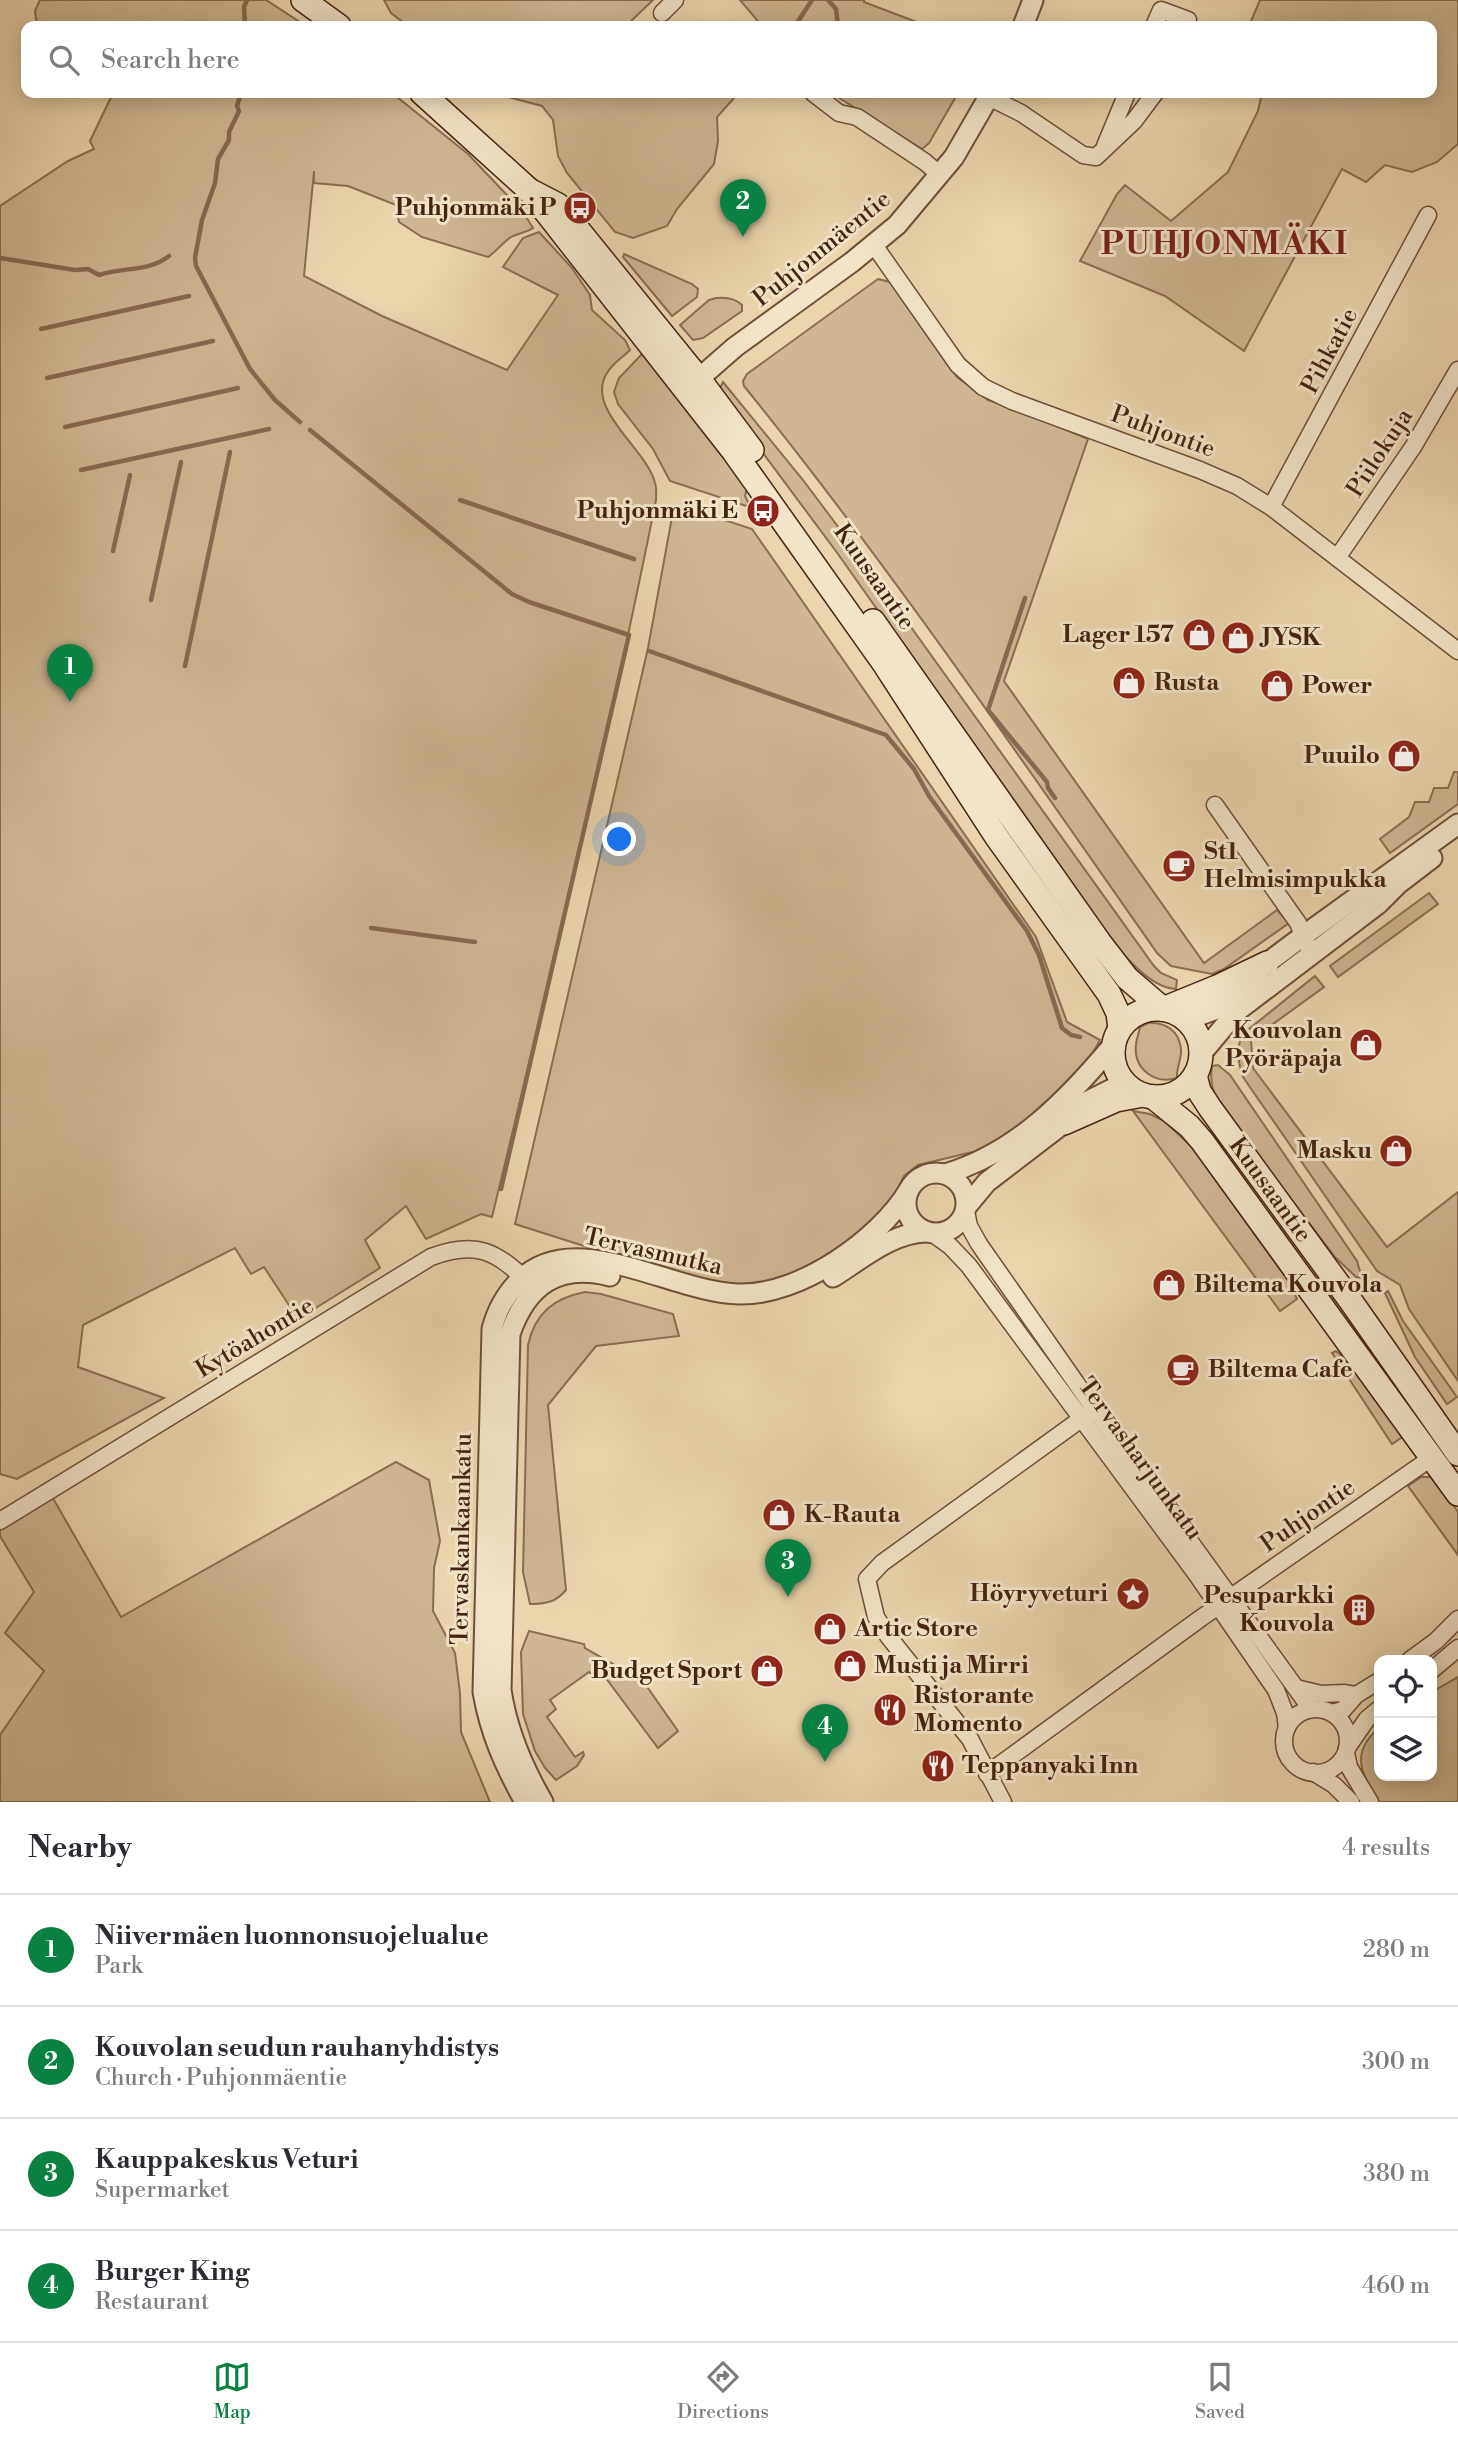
<!DOCTYPE html>
<html lang="en">
<head>
<meta charset="utf-8">
<style>
	:root { --surface:#fff; --page:#f7f7f7; --text:#2b2b33; --muted:#7c7c81; --line:#e1e1e2; --accent:#0b8043 }
	body { margin:0; font-family:"Libre Bodoni",serif; background:var(--page); color:var(--text) }
	.controls { position:absolute; right:21px; bottom:21px; display:grid; overflow:hidden; border-radius:14px; box-shadow:0 4px 18px #0003 }
	.controls button { width:63px; height:63px; display:grid; place-items:center; padding:0; border:0; border-bottom:2px solid var(--line); background:var(--surface); color:var(--text); font:35px sans-serif }
	.you { position:absolute; left:620px; top:840px; width:24px; height:24px; margin:-18px; border:5px solid #fff; border-radius:50%; background:#1a73e8; box-shadow:0 0 0 10px #1a73e833 }
	.badge { display:grid; place-items:center; width:46px; height:46px; border-radius:50%; background:var(--accent); color:#fff; font-size:23px; font-weight:700 }
	.pin { position:absolute; translate:-50% -58px; filter:drop-shadow(0 2px 4px #0008) }
	.pin::after { content:''; position:absolute; top:37px; width:24px; height:21px; background:inherit; clip-path:polygon(0 0,100% 0,50% 100%) }
	.list { margin:0; padding:0; list-style:none }
	h2 { display:flex; justify-content:space-between; align-items:center; height:91px; margin:0; padding:0 28px; font-size:30px }
	h2 small { font-size:23px; font-weight:400; color:var(--muted) }
	.list li { display:grid; grid-template-columns:46px 1fr auto; gap:21px; align-items:center; box-sizing:border-box; height:112px; padding:0 28px; border-top:2px solid var(--line) }
	.list b { display:block; font-size:26px; white-space:nowrap }
	.list p { margin:0; font-size:23px; white-space:nowrap; color:var(--muted) }
	.list em { font-size:23px; font-style:normal; color:var(--muted) }
	.icon { flex:none; width:38px; height:38px; fill:none; stroke:currentColor; stroke-width:2; stroke-linecap:round; stroke-linejoin:round }
	.map { position:relative; flex:none; width:1458px; height:1802px; overflow:hidden }
	.search { position:absolute; background:var(--surface); box-shadow:0 4px 18px #0003; left:21px; right:21px; top:21px; height:77px; display:flex; align-items:center; gap:18px; box-sizing:border-box; padding:0 24px; border-radius:14px; color:var(--muted); font-size:26px }
	.sheet { height:539px; background:var(--surface) }
	nav { display:flex; justify-content:space-around; align-items:center; box-sizing:border-box; height:98px; border-top:2px solid var(--line); background:var(--surface); font-size:19px; color:var(--muted) }
	nav a { display:grid; justify-items:center; gap:4px }
	nav .on { color:var(--accent) }
	.map>svg:first-child { display:block }
	.green { fill:#ceb792; stroke:#8a6d52; stroke-width:2 }
	.lines { fill:none; stroke-linecap:round; stroke-linejoin:round }
	.stream { stroke:#86694f; stroke-width:4.5 }
	.minor-casing { stroke:#6e5038; stroke-width:19 }
	.tertiary-casing { stroke:#6e5038; stroke-width:23 }
	.secondary-casing { stroke:#452312; stroke-width:26 }
	.minor { stroke:#f1e4c9; stroke-width:16 }
	.tertiary { stroke:#f1e4c9; stroke-width:19 }
	.secondary { stroke:#f1e4c9; stroke-width:23 }
	.labels { text-anchor:middle; dominant-baseline:central; stroke-width:6; stroke-linejoin:round; paint-order:stroke }
	.poi-label { font-size:24px; font-weight:bold; fill:#452312; stroke:#f1e4c9; text-anchor:start }
	.street-label { font-size:24px; fill:#452312; stroke:#f1e4c9 }
	.district-label { font-size:32px; font-weight:bold; letter-spacing:2px; fill:#7a1f14; stroke:#f1e4c9 }
</style>
</head>
<body>
<div class="map">
<svg width="1458" height="1802" viewBox="0 0 1458 1802">
	<rect width="100%" height="100%" fill="#ead5ac"/>
	<filter id="stains"><feTurbulence type="fractalNoise" baseFrequency=".00286" numOctaves="4"/><feColorMatrix values="0 0 0 0 .2 0 0 0 0 .09 0 0 0 0 .02 0 0 0 .5 -.17"/></filter>
	<radialGradient id="worn" r=".72"><stop offset=".6" stop-color="#630" stop-opacity="0"/><stop offset="1" stop-color="#630" stop-opacity=".3"/></radialGradient>
	<g class="green">
		<polygon points="40,0 266,0 306,26 37,26 35,11"/>
		<polygon points="384,0 653,0 626,26 408,26 391,13"/>
		<polygon points="740,0 864,0 864,2 927,26 762,26"/>
		<polygon points="1260,0 1458,0 1458,144 1437,162 1412,172 1385,165 1366,182 1342,169 1244,351 1165,296 1080,261 1117,194 1125,185 1171,221 1228,172 1258,111 1262,93 1432,93 1432,26 1249,26"/>
		<path d="M 113,93 L 392,93 L 468,154 L 523,212 L 533,228 C 526,233 518,233 511,237 C 503,242 497,251 488,257 L 422,237 L 399,222 L 396,205 L 348,186 L 314,183 L 314,171 L 304,276 L 382,316 L 507,370 L 558,295 L 503,267 L 523,238 L 539,232 L 572,268 L 590,295 L 592,310 L 625,340 L 630,350 C 623,357 612,364 607,373 C 584,409 647,449 655,483 C 657,488 656,494 656,500 C 608,740 550,978 492,1217 L 481,1214 L 426,1239 L 406,1206 L 365,1240 L 380,1268 L 298,1319 L 264,1267 L 251,1274 L 235,1248 L 83,1325 L 78,1367 L 164,1398 L 17,1479 L 0,1474 L 0,206 L 68,161 L 94,149 L 90,141 Z"/>
		<polygon points="493,93 734,93 734,98 717,117 718,141 714,164 677,209 667,226 633,238 615,232 567,173 558,156 553,120 542,106"/>
		<polygon points="831,93 958,93 929,143 922,149"/>
		<polygon points="624,254 692,284 698,289 697,297 672,316 623,257"/>
		<path d="M 878,279 L 890,282 L 957,377 L 988,400 L 1021,411 L 1088,439 L 1004,681 L 1204,963 L 1277,910 L 1289,923 L 1224,969 L 1212,974 L 1171,966 L 1157,953 C 1023,762 891,568 744,386 L 743,381 L 747,374 Z"/>
		<path d="M 716,298 C 725,297 735,298 742,305 L 742,311 L 703,338 L 693,340 L 680,325 L 709,300 Z"/>
		<path d="M 642,354 C 681,396 714,442 747,489 L 745,496 L 749,504 L 746,506 L 670,481 L 653,449 L 618,404 L 614,392 L 619,378 Z"/>
		<path d="M 723,382 L 803,480 L 860,556 L 1154,966 L 1161,973 L 1177,980 L 1176,989 C 1152,988 1130,961 1114,945 L 838,554 L 731,410 L 720,388 Z"/>
		<polygon points="691,509 752,529 1036,937 1067,1022 1100,1040 1091,1056 1065,1086 1037,1113 999,1141 977,1151 918,1165 904,1176 892,1201 867,1230 811,1268 761,1286 700,1283 515,1224 648,648 672,517 680,510"/>
		<polygon points="1454,772 1458,772 1458,804 1390,853 1380,839 1409,817 1415,802 1429,802 1434,788 1448,788"/>
		<polygon points="1429,893 1438,904 1338,977 1330,966"/>
		<path d="M 1315,976 L 1324,987 L 1251,1040 L 1253,1068 L 1387,1247 L 1458,1192 L 1458,1381 L 1409,1309 L 1400,1285 L 1377,1271 L 1243,1077 C 1238,1062 1235,1047 1244,1033 Z"/>
		<path d="M 1148,1023 C 1165,1022 1179,1030 1181,1049 C 1182,1059 1176,1068 1177,1078 C 1155,1085 1133,1069 1136,1044 C 1137,1038 1139,1032 1140,1027 Z"/>
		<path d="M 1218,1065 L 1230,1075 L 1357,1261 L 1362,1278 L 1356,1277 L 1335,1257 L 1223,1110 C 1214,1095 1209,1084 1212,1066 Z"/>
		<polygon points="1133,1111 1150,1114 1164,1121 1193,1148 1289,1282 1297,1299 1280,1311"/>
		<polygon points="1216,1132 1410,1402 1406,1406 1211,1137"/>
		<polygon points="1388,1291 1403,1321 1457,1397 1447,1404 1415,1357 1385,1293"/>
		<path d="M 585,1292 L 601,1294 L 673,1314 L 679,1336 L 596,1346 L 548,1405 L 566,1590 C 556,1602 546,1604 530,1604 L 523,1572 L 528,1345 C 535,1313 554,1298 585,1292 Z"/>
		<polygon points="1336,1351 1352,1364 1404,1436 1392,1444 1332,1353"/>
		<polygon points="396,1462 429,1480 440,1541 434,1568 433,1611 455,1653 460,1693 461,1732 490,1802 0,1802 0,1735 44,1671 5,1633 34,1592 0,1536 0,1528 50,1493 121,1617"/>
		<polygon points="1421,1477 1430,1477 1437,1482 1458,1512 1458,1555 1408,1486"/>
		<polygon points="529,1631 584,1644 585,1648 643,1681 678,1731 658,1748 605,1677 593,1675 589,1672 550,1700 556,1709 547,1717 575,1757 583,1752 584,1755 577,1766 556,1780 545,1768 535,1751 523,1714 521,1652"/>
		<path d="M 1458,1677 L 1458,1802 L 1379,1802 C 1362,1775 1349,1753 1379,1728 L 1379,1776 L 1432,1776 L 1432,1692 Z"/>
	</g>
	<g class="lines">
		<g class="stream">
			<polyline points="828,0 836,9 838,26"/>
			<polyline points="245,26 244,7 247,0"/>
			<polyline points="795,26 812,0"/>
			<polyline points="241,93 237,106 239,111 229,132 229,140 218,159 215,183 202,220 195,258 196,266 250,369 275,400 300,422"/>
			<path d="M 0,258 L 75,270 L 88,269 L 99,275 C 122,267 149,272 169,256"/>
			<polyline points="41,329 189,296"/>
			<polyline points="47,378 213,341"/>
			<polyline points="65,427 238,388"/>
			<polyline points="310,430 512,594 529,602 629,635 501,1189"/>
			<polyline points="81,470 269,429"/>
			<polyline points="460,500 634,559"/>
			<polyline points="113,551 130,475"/>
			<polyline points="1025,598 988,710 1047,782 1048,788 1055,798"/>
			<polyline points="151,600 181,462"/>
			<polyline points="649,651 886,735 914,769 929,796 1027,931 1039,955 1062,1028 1071,1035 1080,1037"/>
			<polyline points="185,666 230,452"/>
			<polyline points="371,928 475,942"/>
		</g>
		<defs>
			<g id="minor">
				<polyline points="662,13 675,0"/>
				<polyline points="1154,26 1161,10 1188,20 1186,26"/>
				<polyline points="813,93 839,113 857,117 925,162 940,175"/>
				<polyline points="989,97 1021,113 1083,155 1096,157 1134,121 1155,93"/>
				<polyline points="1105,146 1127,93"/>
				<polyline points="874,245 958,365 983,387 1012,401 1200,470 1237,486 1271,507 1458,651"/>
				<polyline points="1271,507 1428,215"/>
				<polyline points="1337,558 1413,447 1458,370"/>
				<polyline points="1215,805 1298,923 1307,945"/>
				<polyline points="966,1211 969,1226 979,1244 1095,1410 1311,1709"/>
				<polyline points="932,1233 950,1246 969,1266 1197,1575 1276,1690 1285,1713 1287,1728"/>
				<path d="M 0,1521 L 431,1257 C 477,1240 496,1251 530,1284"/>
				<polyline points="1410,1660 1436,1641 1458,1619"/>
				<polyline points="1432,1670 1458,1648"/>
				<polyline points="1296,1688 1321,1694 1345,1693 1356,1695"/>
				<circle cx="1316" cy="1741" r="32"/>
				<polyline points="1332,1713 1343,1710 1356,1695 1379,1681"/>
				<polyline points="1347,1748 1367,1719 1379,1709"/>
				<polyline points="1346,1753 1349,1767 1370,1802"/>
				<polyline points="1313,1772 1334,1785 1351,1802"/>
				<polyline points="987,1774 1201,1618 1424,1463"/>
				<polyline points="1003,1802 970,1739 888,1636 876,1617 867,1579 882,1563 1088,1414"/>
			</g>
			<g id="tertiary">
				<polyline points="1023,26 1033,0"/>
				<polyline points="687,389 735,347 852,262 897,225 954,157 991,93"/>
				<polyline points="1187,1020 1219,1008 1241,990 1267,963 1303,936 1458,824"/>
				<polyline points="1201,1054 1237,1011 1378,904 1398,884 1432,858"/>
				<circle cx="936" cy="1203" r="30"/>
				<path d="M 945,1174 C 1016,1153 1067,1100 1113,1045"/>
				<polyline points="967,1206 987,1182 1064,1123 1084,1103 1124,1083"/>
				<path d="M 833,1277 C 862,1259 891,1233 926,1232"/>
				<path d="M 525,1802 C 505,1766 490,1733 483,1692 L 492,1329 C 497,1310 504,1297 517,1283 C 572,1223 671,1293 739,1294 C 799,1296 879,1240 909,1190"/>
				<path d="M 543,1802 C 522,1766 507,1731 501,1690 L 510,1334 C 527,1285 558,1263 610,1276"/>
			</g>
			<g id="secondary">
				<polyline points="303,0 339,26"/>
				<polyline points="422,93 528,189 734,452 883,662 996,836 1109,994 1118,1013 1120,1028"/>
				<polyline points="531,191 558,205 699,379 752,450"/>
				<polyline points="873,621 1100,943 1127,978 1163,1009"/>
				<circle cx="1157" cy="1053" r="44"/>
				<polyline points="1163,1009 1217,987 1267,963"/>
				<polyline points="1195,1075 1199,1091 1210,1108 1350,1300 1458,1454"/>
				<polyline points="1153,1097 1189,1126 1202,1141 1458,1494"/>
				<polyline points="1064,1123 1116,1100 1143,1095"/>
			</g>
		</defs>
		<use href="#minor" class="minor-casing"/>
		<use href="#tertiary" class="tertiary-casing"/>
		<use href="#secondary" class="secondary-casing"/>
		<use href="#minor" class="minor"/>
		<use href="#tertiary" class="tertiary"/>
		<use href="#secondary" class="secondary"/>
	</g>
	<defs>
		<symbol id="bus-disc" viewBox="-11 -11 22 22"><circle r="9.5" fill="#8f2418" stroke="#f1e4c9"/><path d="M-5-6H5V4H4V6H2V4H-2V6H-4V4H-5ZM-3.5-4V0h7V-4ZM-3.5 1.2v1.5H-2V1.2ZM2 1.2v1.5H3.5V1.2Z" fill="#fff"/></symbol>
		<symbol id="shop-disc" viewBox="-11 -11 22 22"><circle r="9.5" fill="#8f2418" stroke="#f1e4c9"/><path d="M-5-2.5h2.3a2.7 3.5 0 0 1 5.4 0H5L5.5 6h-11ZM-1.5-2.5h3a1.5 2.3 0 0 0-3 0Z" fill="#fff"/></symbol>
		<symbol id="cafe-disc" viewBox="-11 -11 22 22"><circle r="9.5" fill="#8f2418" stroke="#f1e4c9"/><path d="M-5.5-4.5H6V0H3Q3 3.5 0 3.5H-2.5Q-5.5 3.5-5.5 0ZM3-3.2v2h1.7v-2ZM-6 4.5H4V6H-6Z" fill="#fff"/></symbol>
		<symbol id="sight-disc" viewBox="-11 -11 22 22"><circle r="9.5" fill="#8f2418" stroke="#f1e4c9"/><path d="M0-6L1.8-2.2L6-1.7L2.9 1.2L3.7 5.4L0 3.3L-3.7 5.4L-2.9 1.2L-6-1.7L-1.8-2.2Z" fill="#fff"/></symbol>
		<symbol id="building-disc" viewBox="-11 -11 22 22"><circle r="9.5" fill="#8f2418" stroke="#f1e4c9"/><path d="M-4-6H4V6H1V3H-1V6H-4ZM-2.5-4.3h1.7v1.8h-1.7ZM.8-4.3h1.7v1.8H.8ZM-2.5-1h1.7V.8h-1.7ZM.8-1h1.7V.8H.8Z" fill="#fff"/></symbol>
		<symbol id="restaurant-disc" viewBox="-11 -11 22 22"><circle r="9.5" fill="#8f2418" stroke="#f1e4c9"/><path d="M-5-6h1v4h1v-4h1v4h1v-4h1v5L-1.5 .5V6h-2V.5L-5-1ZM5-6V6H3V1.5H1.5Q1.5-4 5-6Z" fill="#fff"/></symbol>
	</defs>
	<g fill-rule="evenodd">
		<use href="#bus-disc" x="561" y="189" width="38" height="38"/>
		<use href="#bus-disc" x="744" y="492" width="38" height="38"/>
		<use href="#shop-disc" x="1180" y="616" width="38" height="38"/>
		<use href="#shop-disc" x="1219" y="619" width="38" height="38"/>
		<use href="#shop-disc" x="1110" y="664" width="38" height="38"/>
		<use href="#shop-disc" x="1258" y="667" width="38" height="38"/>
		<use href="#shop-disc" x="1385" y="737" width="38" height="38"/>
		<use href="#cafe-disc" x="1160" y="847" width="38" height="38"/>
		<use href="#shop-disc" x="1347" y="1026" width="38" height="38"/>
		<use href="#shop-disc" x="1377" y="1132" width="38" height="38"/>
		<use href="#shop-disc" x="1150" y="1266" width="38" height="38"/>
		<use href="#cafe-disc" x="1164" y="1351" width="38" height="38"/>
		<use href="#shop-disc" x="760" y="1496" width="38" height="38"/>
		<use href="#sight-disc" x="1114" y="1575" width="38" height="38"/>
		<use href="#building-disc" x="1340" y="1591" width="38" height="38"/>
		<use href="#shop-disc" x="811" y="1610" width="38" height="38"/>
		<use href="#shop-disc" x="831" y="1647" width="38" height="38"/>
		<use href="#shop-disc" x="748" y="1652" width="38" height="38"/>
		<use href="#restaurant-disc" x="871" y="1691" width="38" height="38"/>
		<use href="#restaurant-disc" x="919" y="1747" width="38" height="38"/>
	</g>
	<g class="labels">
		<g class="poi-label">
			<text x="556" y="208" text-anchor="end">Puhjonmäki P</text>
			<text x="738" y="511" text-anchor="end">Puhjonmäki E</text>
			<text x="1174" y="635" text-anchor="end">Lager 157</text>
			<text x="1262" y="638">JYSK</text>
			<text x="1154" y="683">Rusta</text>
			<text x="1302" y="686">Power</text>
			<text x="1380" y="756" text-anchor="end">Puuilo</text>
			<text x="1204" y="852">St1<tspan x="1204" dy="28">Helmisimpukka</tspan></text>
			<text x="1342" y="1031" text-anchor="end">Kouvolan<tspan x="1342" dy="28">Pyöräpaja</tspan></text>
			<text x="1372" y="1151" text-anchor="end">Masku</text>
			<text x="1194" y="1285">Biltema Kouvola</text>
			<text x="1208" y="1370">Biltema Cafe</text>
			<text x="804" y="1515">K-Rauta</text>
			<text x="1108" y="1594" text-anchor="end">Höyryveturi</text>
			<text x="1334" y="1596" text-anchor="end">Pesuparkki<tspan x="1334" dy="28">Kouvola</tspan></text>
			<text x="854" y="1629">Artic Store</text>
			<text x="874" y="1666">Musti ja Mirri</text>
			<text x="742" y="1671" text-anchor="end">Budget Sport</text>
			<text x="914" y="1696">Ristorante<tspan x="914" dy="28">Momento</tspan></text>
			<text x="962" y="1766">Teppanyaki Inn</text>
		</g>
		<g class="street-label">
			<text transform="translate(822 249) rotate(-39)">Puhjonmäentie</text>
			<text transform="translate(1330 351) rotate(-62)">Pihkatie</text>
			<text transform="translate(1163 432) rotate(20)">Puhjontie</text>
			<text transform="translate(1380 453) rotate(-57)">Piilokuja</text>
			<text transform="translate(874 577) rotate(55)">Kuusaantie</text>
			<text transform="translate(1270 1190) rotate(54)">Kuusaantie</text>
			<text transform="translate(653 1252) rotate(13)">Tervasmutka</text>
			<text transform="translate(255 1338) rotate(-31)">Kytöahontie</text>
			<text transform="translate(1140 1459) rotate(54)">Tervasharjunkatu</text>
			<text transform="translate(1308 1516) rotate(-35)">Puhjontie</text>
			<text transform="translate(462 1539) rotate(-89)">Tervaskankaankatu</text>
		</g>
		<g class="district-label">
			<text x="1225" y="244">PUHJONMÄKI</text>
		</g>
	</g>
	<rect width="100%" height="100%" filter="url(#stains)"/>
	<rect width="100%" height="100%" fill="url(#worn)"/>
</svg>
<div class="controls">
<button><svg class="icon" aria-label="locate" viewBox="0 0 24 24"><circle cx="12" cy="12" r="6"/><path d="M12 2v4M12 18v4M2 12h4M18 12h4"/></svg></button>
<button><svg class="icon" aria-label="layers" viewBox="0 0 24 24"><path d="M12 4l9 5-9 5-9-5zM3 14l9 5 9-5"/></svg></button>
</div>
<div class="you"></div>
<div class="pin badge" style="left:70px;top:702px">1</div>
<div class="pin badge" style="left:743px;top:237px">2</div>
<div class="pin badge" style="left:788px;top:1597px">3</div>
<div class="pin badge" style="left:825px;top:1762px">4</div>
<div class="search"><svg class="icon" aria-label="search" viewBox="0 0 24 24"><circle cx="10" cy="10" r="6"/><path d="M15 15l6 6"/></svg>Search here</div>
</div>
<section class="sheet">
<h2>Nearby<small>4 results</small></h2>
<ul class="list">
<li><span class="badge">1</span><div><b>Niivermäen luonnonsuojelualue</b><p>Park</p></div><em>280 m</em></li>
<li><span class="badge">2</span><div><b>Kouvolan seudun rauhanyhdistys</b><p>Church · Puhjonmäentie</p></div><em>300 m</em></li>
<li><span class="badge">3</span><div><b>Kauppakeskus Veturi</b><p>Supermarket</p></div><em>380 m</em></li>
<li><span class="badge">4</span><div><b>Burger King</b><p>Restaurant</p></div><em>460 m</em></li>
</ul>
</section>
<nav>
<a class="on"><svg class="icon" aria-label="map" viewBox="0 0 24 24"><path d="M3 6l6-2 6 2 6-2v14l-6 2-6-2-6 2zM9 4v14M15 6v14"/></svg>Map</a>
<a><svg class="icon" aria-label="directions" viewBox="0 0 24 24"><path d="M12 3l9 9-9 9-9-9zM9 14v-3h6M13 9l2 2-2 2"/></svg>Directions</a>
<a><svg class="icon" aria-label="saved" viewBox="0 0 24 24"><path d="M7 4h10v16l-5-4-5 4z"/></svg>Saved</a>
</nav>
</body>
</html>
